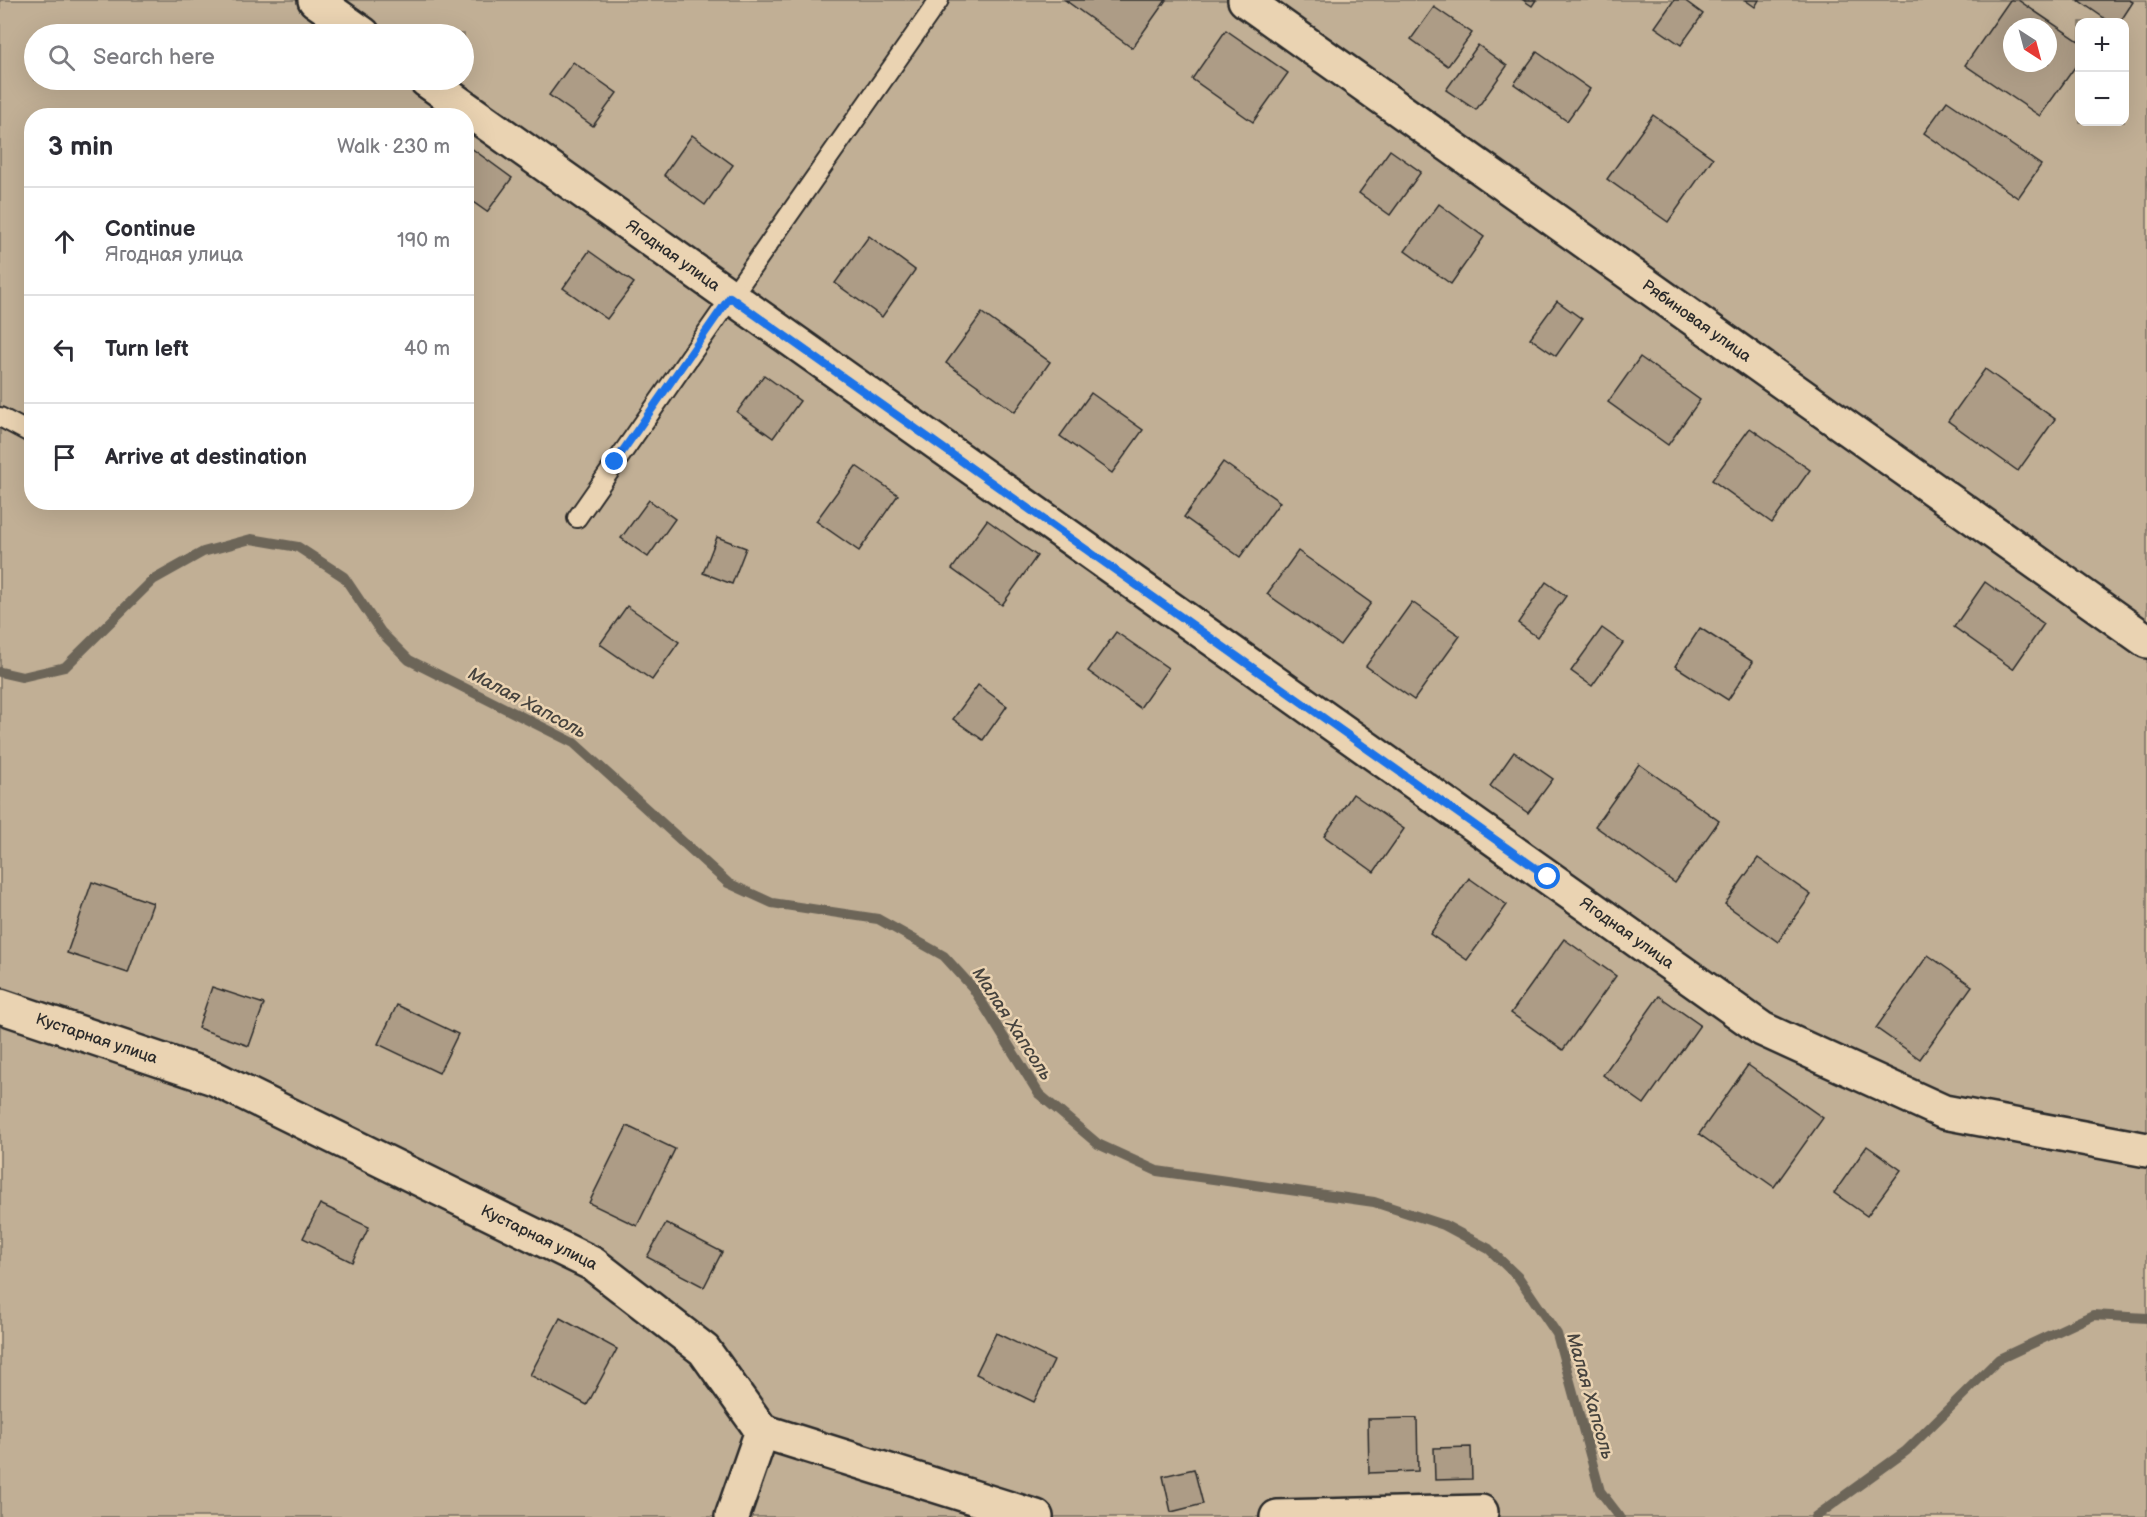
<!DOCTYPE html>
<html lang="en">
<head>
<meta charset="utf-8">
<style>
	:root { --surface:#fff; --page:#f2f2f3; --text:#2b2b33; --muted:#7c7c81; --line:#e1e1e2 }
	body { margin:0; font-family:"Balsamiq Sans",sans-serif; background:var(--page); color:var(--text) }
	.controls { position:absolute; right:18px; top:18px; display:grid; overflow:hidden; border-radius:12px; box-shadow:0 6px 24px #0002 }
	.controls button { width:54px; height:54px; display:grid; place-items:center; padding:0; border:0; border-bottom:2px solid var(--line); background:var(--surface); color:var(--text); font:30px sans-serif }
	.compass { position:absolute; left:2003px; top:18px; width:54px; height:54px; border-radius:50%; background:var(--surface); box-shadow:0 6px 24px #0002; rotate:144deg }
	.stop { position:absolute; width:18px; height:18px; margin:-14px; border:4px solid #1a73e8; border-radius:50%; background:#fff }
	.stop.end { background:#1a73e8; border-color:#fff; box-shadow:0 2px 6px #0008 }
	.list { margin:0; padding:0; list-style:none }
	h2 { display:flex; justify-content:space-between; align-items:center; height:78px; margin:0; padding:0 24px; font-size:26px }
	h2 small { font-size:20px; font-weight:400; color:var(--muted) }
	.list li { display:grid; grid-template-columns:39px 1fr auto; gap:18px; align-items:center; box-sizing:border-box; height:108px; padding:0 24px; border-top:2px solid var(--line) }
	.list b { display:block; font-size:22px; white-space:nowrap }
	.list p { margin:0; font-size:20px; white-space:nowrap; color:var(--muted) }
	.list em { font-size:20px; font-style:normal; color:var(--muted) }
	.icon { flex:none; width:33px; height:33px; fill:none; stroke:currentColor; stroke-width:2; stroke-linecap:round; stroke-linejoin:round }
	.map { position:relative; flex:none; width:2147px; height:1517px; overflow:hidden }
	.search { position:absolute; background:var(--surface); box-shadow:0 6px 24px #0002; left:24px; top:24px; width:450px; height:66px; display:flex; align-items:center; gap:15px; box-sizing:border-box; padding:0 21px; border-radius:33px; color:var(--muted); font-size:22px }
	.panel { position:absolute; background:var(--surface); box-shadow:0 6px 24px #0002; left:24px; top:108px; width:450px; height:402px; border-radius:24px }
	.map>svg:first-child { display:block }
	.green { fill:#c1af95; stroke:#766d60; stroke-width:1.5; fill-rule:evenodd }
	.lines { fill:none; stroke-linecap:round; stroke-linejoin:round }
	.stream { stroke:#6c6559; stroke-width:10 }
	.building { fill:#ad9c86; stroke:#2b2b2b; stroke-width:1.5; fill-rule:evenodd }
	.service-casing { stroke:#2b2b2b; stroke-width:22 }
	.minor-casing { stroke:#2b2b2b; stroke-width:38 }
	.service { stroke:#ead3b2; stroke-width:18 }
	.minor { stroke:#ead3b2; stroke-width:33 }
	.route { stroke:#1a73e8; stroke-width:8 }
	.labels { text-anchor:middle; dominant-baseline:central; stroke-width:5; stroke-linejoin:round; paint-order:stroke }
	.street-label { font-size:16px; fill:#2b2b2b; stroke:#ead3b2 }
	.water-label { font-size:18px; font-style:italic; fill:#46433e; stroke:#ead3b2 }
</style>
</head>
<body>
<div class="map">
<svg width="2147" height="1517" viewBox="0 0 2147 1517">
	<rect width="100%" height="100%" fill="#e2ccad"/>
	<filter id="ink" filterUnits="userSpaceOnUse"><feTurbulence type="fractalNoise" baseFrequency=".0167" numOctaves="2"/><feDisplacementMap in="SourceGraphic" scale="12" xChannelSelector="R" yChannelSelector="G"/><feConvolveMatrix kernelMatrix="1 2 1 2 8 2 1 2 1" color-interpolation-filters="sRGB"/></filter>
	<g filter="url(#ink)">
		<path class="green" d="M 0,0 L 2147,0 L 2147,1517 L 0,1517 ZM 2080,22 L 2124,22 L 2124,122 L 2080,122 ZM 2012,27 L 2048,27 L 2048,63 L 2012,63 ZM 34,34 L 464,34 L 464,80 L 34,80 ZM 32,116 L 466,116 L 466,502 L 32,502 Z"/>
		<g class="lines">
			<g class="stream">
				<polyline points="0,672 22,677 65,667 153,580 203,552 251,539 298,547 344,577 381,632 409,660 574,743 728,883 772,903 878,919 944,956 973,988 1039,1094 1098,1144 1157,1171 1374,1202 1444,1225 1489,1249 1519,1278 1557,1334 1600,1491 1620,1517"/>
				<polyline points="1815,1517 1906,1451 1999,1359 2093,1315 2147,1318"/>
			</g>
		</g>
		<g class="building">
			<polygon points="1065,0 1166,0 1132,48"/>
			<polygon points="1523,0 1536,0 1532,6"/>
			<polygon points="1674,0 1684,0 1703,14 1681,45 1655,27"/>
			<polygon points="1745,0 1759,0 1755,7"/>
			<path d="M 2010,0 L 2018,0 L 2080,42 L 2080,60 L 2040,116 L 1965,65 ZM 2012,27 L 2048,27 L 2048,63 L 2012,63 Z"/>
			<polygon points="2078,0 2129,0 2133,2 2120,22 2110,22"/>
			<polygon points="1434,7 1472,33 1448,66 1411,39"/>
			<polygon points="1226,30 1288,73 1253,122 1192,79"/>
			<polygon points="1478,45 1507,66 1476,110 1446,90"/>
			<polygon points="1537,52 1590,89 1567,121 1514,84"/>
			<polygon points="573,62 617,93 593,126 549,95"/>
			<polygon points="1947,101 2041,165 2018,198 1924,133"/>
			<polygon points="1653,115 1713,158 1668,222 1607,179"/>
			<polygon points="692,135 733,165 705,205 664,175"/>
			<polygon points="467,145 512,178 487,212 466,197"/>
			<polygon points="1390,150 1421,172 1390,215 1359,193"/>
			<polygon points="1439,204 1484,237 1451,284 1405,251"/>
			<polygon points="869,236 915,270 882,317 835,283"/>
			<polygon points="589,251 634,283 607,319 563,288"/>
			<polygon points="1557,301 1582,319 1556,356 1530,338"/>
			<polygon points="982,313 1050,362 1015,412 946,363"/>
			<polygon points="1640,357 1700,400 1668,445 1608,402"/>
			<polygon points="1985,369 2055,419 2018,471 1948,421"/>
			<polygon points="764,375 800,401 773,438 737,412"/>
			<polygon points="1091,393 1143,430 1112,473 1060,436"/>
			<polygon points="1750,428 1810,470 1772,523 1712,480"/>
			<polygon points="1223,462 1280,502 1240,557 1184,517"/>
			<polygon points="856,466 898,495 859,551 816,521"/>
			<polygon points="649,500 675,519 648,557 621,538"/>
			<polygon points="987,520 1037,556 1002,605 952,569"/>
			<polygon points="717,537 746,548 732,584 703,573"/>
			<polygon points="1298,551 1371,603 1340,645 1267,594"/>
			<polygon points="1546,582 1566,596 1537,637 1518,623"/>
			<polygon points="1985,582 2044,624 2013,669 1954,627"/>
			<polygon points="1412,602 1460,636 1414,700 1366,666"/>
			<polygon points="627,606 679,642 652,680 600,644"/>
			<polygon points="1602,628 1623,643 1592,686 1571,671"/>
			<polygon points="1700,628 1753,662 1728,700 1675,666"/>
			<polygon points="1116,632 1168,668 1140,708 1088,671"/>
			<polygon points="978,685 1007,706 983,740 953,719"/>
			<polygon points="1514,752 1553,779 1528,813 1490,786"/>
			<polygon points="1639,764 1719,821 1675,883 1595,826"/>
			<polygon points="1353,794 1404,829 1374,872 1324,836"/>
			<polygon points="1758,858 1811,895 1778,942 1725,904"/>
			<polygon points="1469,878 1507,905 1467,960 1430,934"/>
			<polygon points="92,882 153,903 128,973 67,953"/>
			<polygon points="1564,939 1616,976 1563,1050 1511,1013"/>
			<polygon points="1928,955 1972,986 1920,1059 1876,1028"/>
			<polygon points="212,987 264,1004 249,1046 198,1028"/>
			<polygon points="1659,996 1700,1025 1644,1104 1603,1075"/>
			<polygon points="397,1005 458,1034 439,1073 378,1044"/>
			<polygon points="1748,1065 1823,1118 1774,1187 1699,1134"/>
			<polygon points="627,1126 675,1149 637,1226 589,1203"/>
			<polygon points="1867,1146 1901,1170 1867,1216 1834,1193"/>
			<polygon points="320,1204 369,1227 352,1262 303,1238"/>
			<polygon points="666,1223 722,1252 704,1287 647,1257"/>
			<polygon points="560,1318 617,1349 587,1405 530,1375"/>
			<polygon points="996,1333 1054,1361 1034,1402 976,1374"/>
			<polygon points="1417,1418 1418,1471 1369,1473 1368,1419"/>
			<polygon points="1471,1447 1472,1479 1435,1480 1434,1448"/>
			<polygon points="1194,1469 1203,1504 1171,1512 1163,1476"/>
		</g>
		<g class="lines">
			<defs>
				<g id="service">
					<polyline points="0,417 32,434"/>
					<polyline points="577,518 939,0"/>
				</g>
				<g id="minor">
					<polyline points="315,0 363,34"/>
					<path id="s1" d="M 1245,0 L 2147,641"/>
					<path id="s2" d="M 426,80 L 1762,1029 L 1944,1112 L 2147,1150"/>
					<path id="s3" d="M 0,1006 L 214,1078 L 593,1264 L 704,1350 L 762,1431 L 1036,1517"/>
					<polyline points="732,1517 762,1431"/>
					<polyline points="1277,1517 1481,1512"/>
				</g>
			</defs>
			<use href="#service" class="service-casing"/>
			<use href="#minor" class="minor-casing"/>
			<use href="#service" class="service"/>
			<use href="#minor" class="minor"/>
		</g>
	</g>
	<g class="lines" filter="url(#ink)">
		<polyline class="route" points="615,462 730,297 1548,877"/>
	</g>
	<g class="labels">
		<g class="street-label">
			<text stroke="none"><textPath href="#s2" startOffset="303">Ягодная улица</textPath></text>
			<text stroke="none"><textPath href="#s1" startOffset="554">Рябиновая улица</textPath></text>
			<text stroke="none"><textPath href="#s2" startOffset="1473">Ягодная улица</textPath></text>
			<text stroke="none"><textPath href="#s3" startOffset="102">Кустарная улица</textPath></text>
			<text stroke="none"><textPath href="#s3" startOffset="588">Кустарная улица</textPath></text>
		</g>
		<g class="water-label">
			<text transform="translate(527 703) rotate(28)">Малая Хапсоль</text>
			<text transform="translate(1012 1024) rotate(57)">Малая Хапсоль</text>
			<text transform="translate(1590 1396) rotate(74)">Малая Хапсоль</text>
		</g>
	</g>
</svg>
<div class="controls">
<button>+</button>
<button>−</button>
</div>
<svg class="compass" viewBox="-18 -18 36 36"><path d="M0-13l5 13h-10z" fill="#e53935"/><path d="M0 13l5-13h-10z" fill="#7c7c81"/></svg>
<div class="stop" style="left:1548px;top:877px"></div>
<div class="stop end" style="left:615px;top:462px"></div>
<div class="search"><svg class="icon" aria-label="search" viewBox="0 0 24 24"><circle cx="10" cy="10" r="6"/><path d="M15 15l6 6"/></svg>Search here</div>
<section class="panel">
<h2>3 min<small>Walk · 230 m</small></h2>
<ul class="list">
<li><svg class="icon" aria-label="ahead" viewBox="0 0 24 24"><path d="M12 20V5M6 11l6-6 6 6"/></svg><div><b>Continue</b><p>Ягодная улица</p></div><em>190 m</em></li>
<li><svg class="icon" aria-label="left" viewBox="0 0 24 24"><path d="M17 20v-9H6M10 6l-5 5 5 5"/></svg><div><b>Turn left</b></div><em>40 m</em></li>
<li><svg class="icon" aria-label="arrive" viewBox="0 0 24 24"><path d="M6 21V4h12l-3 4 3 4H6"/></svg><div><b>Arrive at destination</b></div></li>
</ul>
</section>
</div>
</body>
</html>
